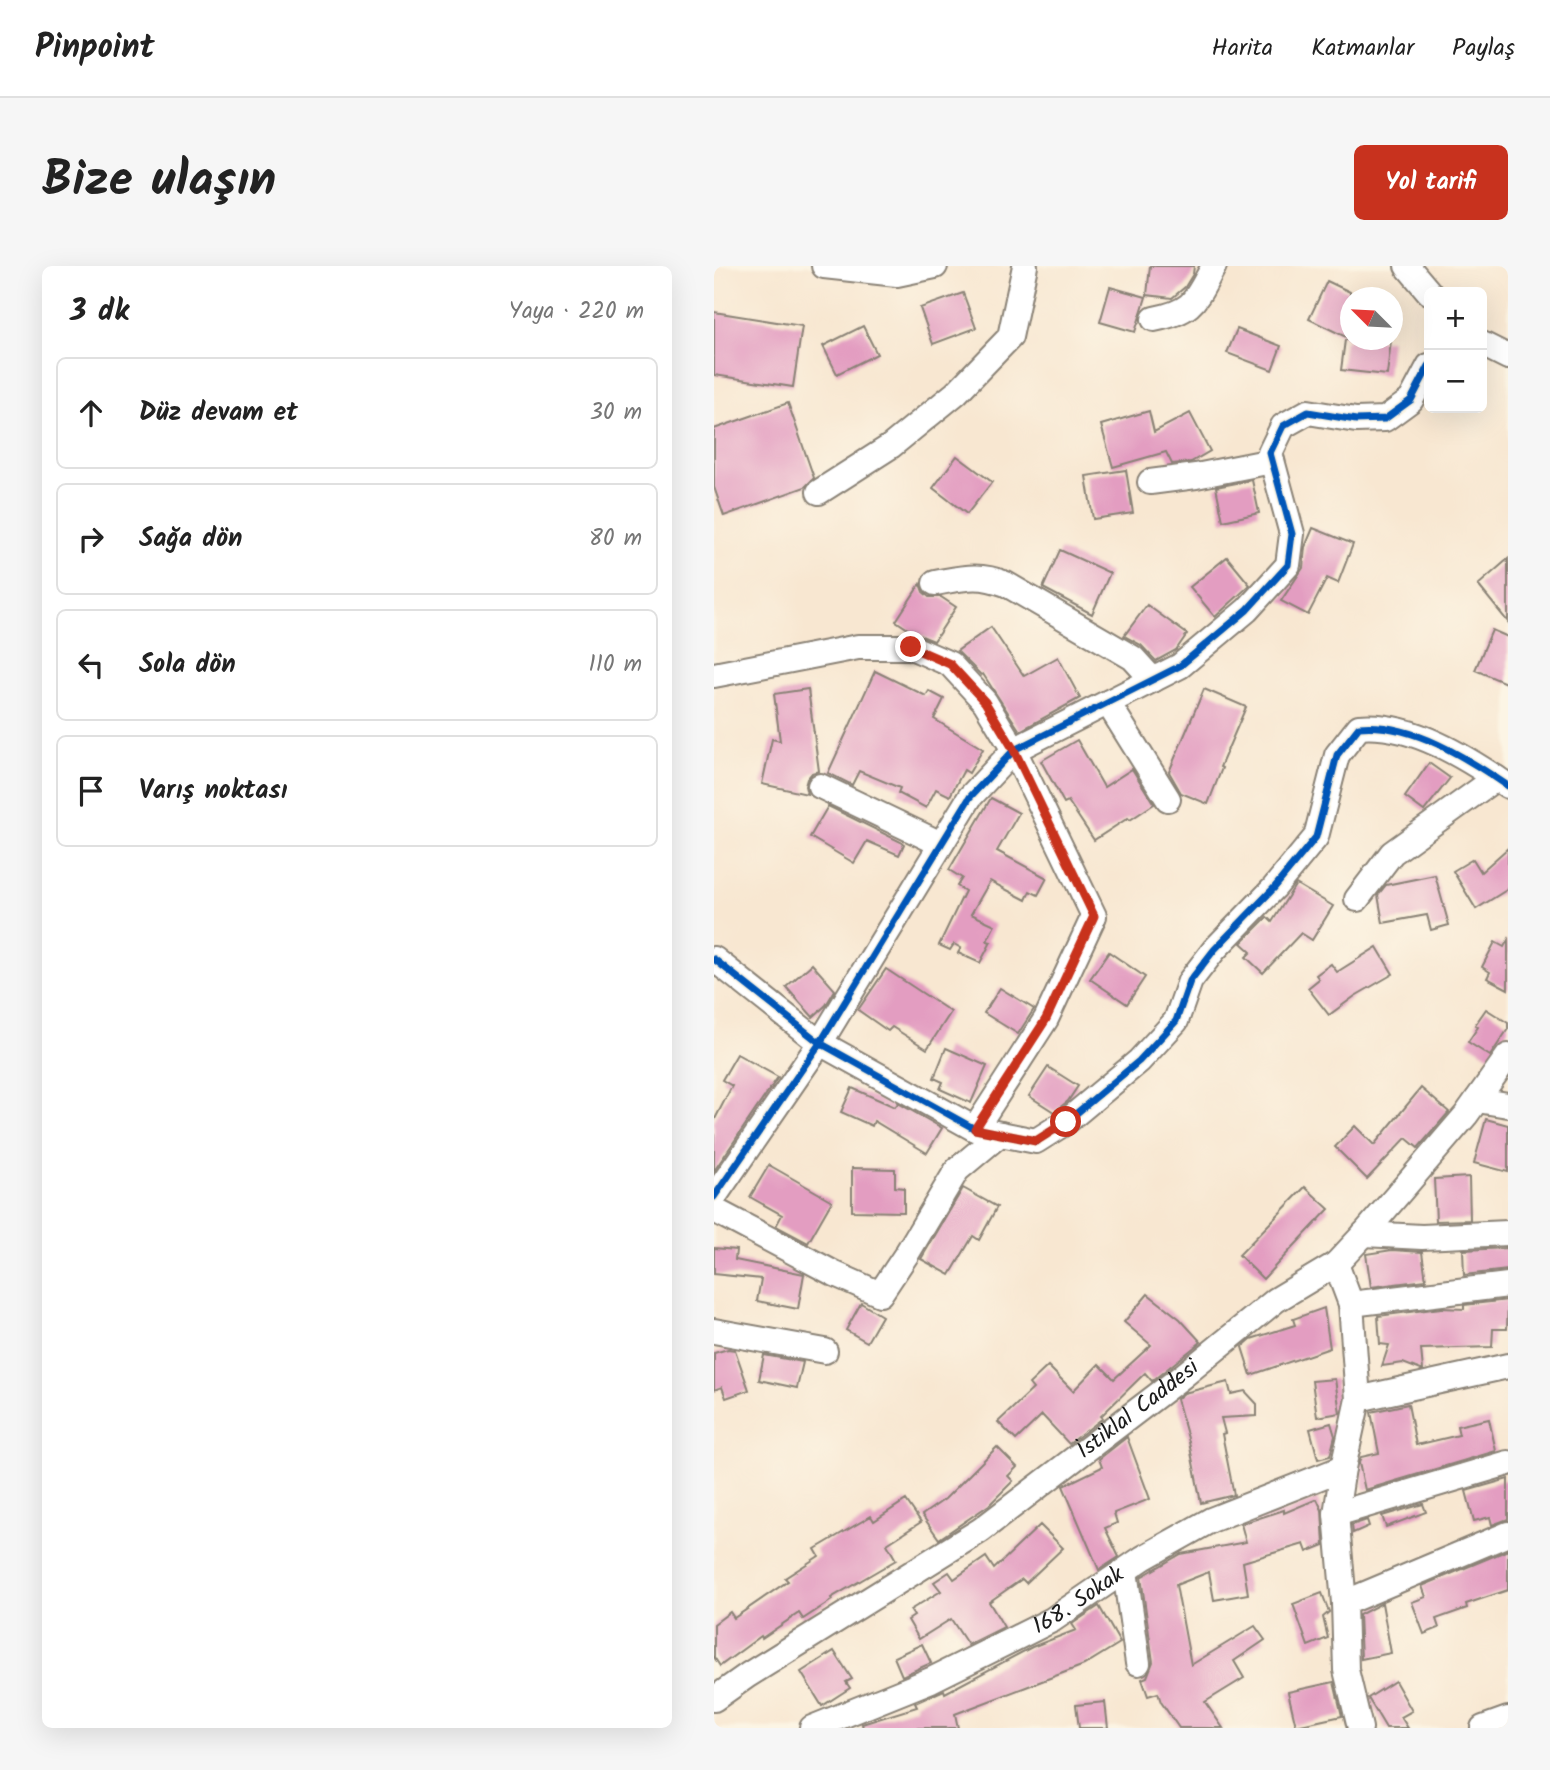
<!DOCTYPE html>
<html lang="tr">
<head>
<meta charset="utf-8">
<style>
	:root { --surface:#fff; --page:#f6f6f6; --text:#222; --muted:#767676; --line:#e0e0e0; --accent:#c8321e }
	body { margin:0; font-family:Kalam,sans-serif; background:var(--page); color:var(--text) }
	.controls { position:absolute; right:21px; top:21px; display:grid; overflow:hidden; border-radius:10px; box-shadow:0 7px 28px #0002 }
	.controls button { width:63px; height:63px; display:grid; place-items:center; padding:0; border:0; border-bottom:2px solid var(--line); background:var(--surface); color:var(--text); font:35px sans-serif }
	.compass { position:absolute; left:626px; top:21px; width:63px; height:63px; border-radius:50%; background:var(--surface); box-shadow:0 7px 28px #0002; rotate:294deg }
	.stop { position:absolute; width:21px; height:21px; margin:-16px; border:5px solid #c8321e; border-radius:50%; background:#fff }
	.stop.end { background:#c8321e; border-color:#fff; box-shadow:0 2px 7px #0008 }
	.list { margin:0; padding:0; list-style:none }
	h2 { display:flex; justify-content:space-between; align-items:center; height:91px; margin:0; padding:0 28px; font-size:30px }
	h2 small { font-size:23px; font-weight:400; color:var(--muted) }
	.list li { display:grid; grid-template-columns:46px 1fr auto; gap:21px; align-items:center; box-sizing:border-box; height:112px; margin:0 14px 14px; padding:0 14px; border:2px solid var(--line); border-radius:10px }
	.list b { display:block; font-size:26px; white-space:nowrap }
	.list em { font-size:23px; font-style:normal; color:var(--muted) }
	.icon { flex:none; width:38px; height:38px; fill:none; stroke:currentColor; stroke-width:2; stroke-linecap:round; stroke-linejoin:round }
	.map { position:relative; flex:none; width:794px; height:1462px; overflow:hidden; border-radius:10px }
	header { display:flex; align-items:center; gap:42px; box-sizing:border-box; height:98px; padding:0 35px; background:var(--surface); border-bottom:2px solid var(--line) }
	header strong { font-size:33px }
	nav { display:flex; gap:38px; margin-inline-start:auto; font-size:24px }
	.intro { display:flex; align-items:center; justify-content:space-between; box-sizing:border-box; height:168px; padding:0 42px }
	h1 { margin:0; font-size:49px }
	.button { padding:18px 32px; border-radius:10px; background:var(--accent); color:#fff; font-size:24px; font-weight:700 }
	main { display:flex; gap:42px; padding:0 42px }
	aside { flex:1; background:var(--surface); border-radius:10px; box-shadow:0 7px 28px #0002 }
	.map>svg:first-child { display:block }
	.building { fill:#e39dc1 }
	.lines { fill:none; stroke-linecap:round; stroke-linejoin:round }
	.minor-casing { stroke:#8a8276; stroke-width:28 }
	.minor { stroke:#fff; stroke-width:24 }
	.cycleway-casing { stroke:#fcf5e5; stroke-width:11 }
	.cycleway { stroke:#0057b8; stroke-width:7 }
	.route { stroke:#c8321e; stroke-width:9 }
	.labels { text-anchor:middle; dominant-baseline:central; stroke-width:7; stroke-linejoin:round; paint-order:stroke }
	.street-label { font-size:23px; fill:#1c1c1c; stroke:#fcf5e5 }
</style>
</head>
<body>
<header>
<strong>Pinpoint</strong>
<nav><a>Harita</a><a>Katmanlar</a><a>Paylaş</a></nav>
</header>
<div class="intro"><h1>Bize ulaşın</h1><a class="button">Yol tarifi</a></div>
<main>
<aside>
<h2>3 dk<small>Yaya · 220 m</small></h2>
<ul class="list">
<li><svg class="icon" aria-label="ahead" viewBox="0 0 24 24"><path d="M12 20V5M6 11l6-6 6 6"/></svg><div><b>Düz devam et</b></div><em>30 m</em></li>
<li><svg class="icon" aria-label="right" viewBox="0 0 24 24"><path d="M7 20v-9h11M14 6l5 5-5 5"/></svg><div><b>Sağa dön</b></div><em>80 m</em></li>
<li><svg class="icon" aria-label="left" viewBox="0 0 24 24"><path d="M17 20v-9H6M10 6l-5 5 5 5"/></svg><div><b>Sola dön</b></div><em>110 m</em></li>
<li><svg class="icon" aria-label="arrive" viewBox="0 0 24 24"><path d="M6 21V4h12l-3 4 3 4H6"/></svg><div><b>Varış noktası</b></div></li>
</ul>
</aside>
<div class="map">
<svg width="794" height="1462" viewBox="0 0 794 1462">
	<rect width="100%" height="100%" fill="#fcf5e5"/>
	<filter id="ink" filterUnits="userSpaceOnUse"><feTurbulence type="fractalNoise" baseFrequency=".0143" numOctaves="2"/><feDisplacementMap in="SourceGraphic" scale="14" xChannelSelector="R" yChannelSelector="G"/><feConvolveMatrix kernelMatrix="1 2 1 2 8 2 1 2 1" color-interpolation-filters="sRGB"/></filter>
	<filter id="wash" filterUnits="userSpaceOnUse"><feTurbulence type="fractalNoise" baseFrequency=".00686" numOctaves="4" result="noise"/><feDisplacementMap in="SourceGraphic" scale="28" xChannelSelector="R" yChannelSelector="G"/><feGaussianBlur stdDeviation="1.57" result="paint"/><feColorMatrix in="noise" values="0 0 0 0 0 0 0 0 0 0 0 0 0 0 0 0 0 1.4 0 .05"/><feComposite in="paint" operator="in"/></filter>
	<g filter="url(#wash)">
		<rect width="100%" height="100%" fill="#f8e7d1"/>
		<g id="blocks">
			<g class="building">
				<polygon points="436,0 480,0 479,8 471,21 458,32 433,29"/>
				<polygon points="613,15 636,26 636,73 595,53"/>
				<polygon points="396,21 432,31 421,66 386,56"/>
				<polygon points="249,27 262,62 219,78 206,42"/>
				<polygon points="0,46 88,60 79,121 0,109"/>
				<polygon points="149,60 163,88 123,108 109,80"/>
				<polygon points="523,63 567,80 558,104 513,87"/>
				<polygon points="631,74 677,74 673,109 627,104"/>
				<polygon points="74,137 100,212 91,221 10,250 0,221 0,163"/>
				<polygon points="435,145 440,166 476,147 496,185 477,196 458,198 452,186 399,201 387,159"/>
				<polygon points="243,190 278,216 253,248 219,222"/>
				<polygon points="412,204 419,247 379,253 372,210"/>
				<polygon points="538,214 545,247 509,255 502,221"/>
				<polygon points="599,262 639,278 624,317 613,312 594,349 567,335 589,302 591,281"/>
				<polygon points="346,284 396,307 378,348 329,322"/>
				<polygon points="513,291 536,319 501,351 476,321"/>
				<polygon points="794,293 794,356 764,319"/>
				<polygon points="206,318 209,326 215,331 227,331 242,341 220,375 200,367 182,355"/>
				<polygon points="433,339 473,368 462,384 442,395 427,379 410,370"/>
				<polygon points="277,361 310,410 344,391 366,432 306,465 269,408 267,409 243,385"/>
				<polygon points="778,364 794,371 794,418 761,404"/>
				<polygon points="161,405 212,430 215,425 230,433 220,453 269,483 255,507 250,504 236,530 222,523 212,542 184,527 186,522 145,505 138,519 114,507"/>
				<polygon points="94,423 105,505 98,507 93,513 91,520 93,528 48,518 58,473 66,475 60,428"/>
				<polygon points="490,423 532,441 506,501 508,502 494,538 467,527 455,506"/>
				<polygon points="363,474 390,521 418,503 440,538 416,554 414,552 380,574 354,535 350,537 327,495"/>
				<polygon points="715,497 736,512 710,545 691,531"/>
				<polygon points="277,532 305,547 283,585 333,612 324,629 316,625 312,634 276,615 257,648 281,659 273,675 277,676 266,697 244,687 247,682 240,678 236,684 225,679 251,625 243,620 248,612 235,604"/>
				<polygon points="114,540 187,576 190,578 185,589 153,575 140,597 96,571"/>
				<polygon points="794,582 794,623 762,643 739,605 759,593 767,606"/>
				<polygon points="721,609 735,659 717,664 713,649 669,657 664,629 672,619"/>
				<polygon points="582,618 619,640 598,674 587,667 549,707 532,691 537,686 527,677 553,651 558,656"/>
				<polygon points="794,674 794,723 773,712 776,706 768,701 781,676 790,681"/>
				<polygon points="663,681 679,708 641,730 615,749 594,722 605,713 602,709 617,698 623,706"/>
				<polygon points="395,686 431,711 413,738 376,713"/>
				<polygon points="98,698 121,724 112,739 99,751 72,721"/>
				<polygon points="172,703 237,746 213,783 178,761 174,765 144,744"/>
				<polygon points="286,722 320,743 304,768 270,747"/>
				<polygon points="772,743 794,757 794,763 776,790 754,776 764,761 761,759"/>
				<polygon points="232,782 273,800 257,837 226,823 229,816 220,812"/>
				<polygon points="23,788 64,811 0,905 0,855 18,820 8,814"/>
				<polygon points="334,801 364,820 354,835 340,846 315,830"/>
				<polygon points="138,822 181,841 184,837 228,862 213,887 160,855 158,860 127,846"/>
				<polygon points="707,822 735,846 704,882 692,872 653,913 621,881 641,860 660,879"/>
				<polygon points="772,853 794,859 794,906 760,897"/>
				<polygon points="55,899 118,935 94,977 62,960 68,949 36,931"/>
				<polygon points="138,902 181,903 181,921 190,922 190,946 138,945"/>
				<polygon points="755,911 756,954 722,955 720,913"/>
				<polygon points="591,921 615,943 549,1013 525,989"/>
				<polygon points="249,922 283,941 265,974 259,970 236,1009 207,993"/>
				<polygon points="0,982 22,984 21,994 90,1008 84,1043 43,1035 47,1013 0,1008"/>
				<polygon points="794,982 794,1004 750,1009 749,984"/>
				<polygon points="678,984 708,986 712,1014 657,1021 652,988"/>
				<polygon points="434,1028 466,1053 487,1076 438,1115 431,1107 387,1150 389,1152 355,1178 328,1149 302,1174 284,1156 319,1123 315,1118 334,1100 359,1125 385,1098 400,1113 437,1079 410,1056"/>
				<polygon points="794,1034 793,1063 779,1063 778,1081 707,1083 709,1104 707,1104 689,1097 668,1100 675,1079 666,1078 664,1050 727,1042 750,1043 750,1039"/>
				<polygon points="147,1037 168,1050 153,1076 132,1064"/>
				<polygon points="610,1042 616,1082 537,1109 528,1081 537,1073 581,1059 579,1053"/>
				<polygon points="14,1083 21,1084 35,1124 12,1132 8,1121 0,1124 0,1087"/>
				<polygon points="50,1089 89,1096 83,1122 45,1114"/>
				<polygon points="621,1113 626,1147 603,1151 598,1115"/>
				<polygon points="514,1116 517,1128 531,1125 543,1138 543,1150 507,1152 511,1167 508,1168 520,1229 487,1237 475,1176 463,1133 470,1127"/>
				<polygon points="694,1138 702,1179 745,1169 743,1160 775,1153 782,1185 651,1224 645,1197 647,1191 665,1187 657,1146"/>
				<polygon points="617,1157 621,1170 616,1190 604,1193 596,1163"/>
				<polygon points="413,1171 436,1233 400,1247 403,1257 391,1262 405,1291 385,1304 349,1220 388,1201 385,1193"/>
				<polygon points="283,1181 303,1201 294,1210 299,1215 275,1239 225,1273 208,1249 231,1233"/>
				<polygon points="794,1213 794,1253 778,1259 776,1251 760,1255 752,1225"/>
				<polygon points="603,1233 608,1244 610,1279 593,1286 590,1278 529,1296 534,1328 500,1334 495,1306 462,1319 477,1399 541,1360 551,1374 520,1395 530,1412 491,1436 509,1462 465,1462 447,1436 444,1427 434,1430 428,1413 433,1411 439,1396 427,1311 467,1288 532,1276 527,1258 570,1244 570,1247"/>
				<polygon points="192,1234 207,1256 173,1278 182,1294 117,1332 118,1334 89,1353 85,1347 48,1372 47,1370 6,1400 0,1391 0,1358 16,1346 20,1352 74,1315 71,1312 105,1290 101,1283 157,1250 160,1255"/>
				<polygon points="709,1238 712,1246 672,1261 668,1250"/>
				<polygon points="653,1254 655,1260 639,1267 638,1259"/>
				<polygon points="326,1259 349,1282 312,1317 308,1313 275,1336 290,1361 254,1379 237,1353 205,1373 194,1354 200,1350 196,1344 227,1325 220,1316 235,1306 240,1313 272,1291 280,1303"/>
				<polygon points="794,1284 794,1324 752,1338 753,1342 722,1353 725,1362 710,1368 698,1336 712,1331 708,1320"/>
				<polygon points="608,1327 615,1346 609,1351 614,1372 594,1380 579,1338"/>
				<polygon points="668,1337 677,1387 647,1393 645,1349"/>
				<polygon points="385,1340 406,1377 370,1399 241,1448 244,1462 149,1462 148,1458 203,1441 201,1437 230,1424 231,1427 318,1381 362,1364 358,1358"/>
				<polygon points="208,1378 217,1397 188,1410 180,1391"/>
				<polygon points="120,1385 138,1413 132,1416 136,1422 108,1440 87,1406"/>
				<polygon points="681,1415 698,1445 687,1451 694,1462 672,1462 654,1432"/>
				<polygon points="620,1416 628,1450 582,1460 574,1426"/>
				<polygon points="391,1436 394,1462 365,1462 362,1439"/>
			</g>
		</g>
	</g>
	<g filter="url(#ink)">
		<use href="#blocks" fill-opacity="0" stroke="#8a8276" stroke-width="2"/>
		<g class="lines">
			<defs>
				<g id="minor">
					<polyline points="110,0 183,8 221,0"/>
					<polyline points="693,0 715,26"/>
					<path d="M 440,53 C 481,45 481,34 500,0"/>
					<polyline points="768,78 794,91"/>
					<polyline points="436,216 482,210 558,195"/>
					<polyline points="105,226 177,180 242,127 296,71 311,0"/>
					<path d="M 221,317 C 249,312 265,307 292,318 L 419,392 L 439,414"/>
					<polyline points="0,409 144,381 197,381 236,398 271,436 300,484 380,650 332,753 261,863"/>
					<polyline points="394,437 454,533"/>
					<polyline points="106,520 227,578"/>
					<polyline points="643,633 678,587 782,512"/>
					<path d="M 0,693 L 106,777 L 261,863 L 322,875 L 352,856 L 425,795 L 462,755 L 476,715 L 500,684 L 560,622 L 602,571 L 623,489 L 645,461 C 697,456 753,492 794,520"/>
					<polyline points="763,834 794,839"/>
					<polyline points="0,931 106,777 256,531 300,484 466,400 533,344 574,299 578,268 556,187 569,160 594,146 642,154 671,153 697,134 715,100"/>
					<polyline points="0,944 121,1008 166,1028 192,989 243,904 286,868"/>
					<polyline points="650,968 708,971 794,967"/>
					<polyline points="622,998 637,1038 644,1133 629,1202 622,1248 630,1337 632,1404 646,1462"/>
					<polyline points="637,1038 794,1019"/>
					<polyline points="0,1065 111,1085"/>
					<polyline points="644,1133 794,1100"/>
					<polyline points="622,1248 794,1197"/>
					<polyline points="411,1305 424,1397"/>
					<polyline points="630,1337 794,1268"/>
					<path id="s1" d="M 0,1433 L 34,1409 L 267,1264 L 470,1109 L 562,1034 L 622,998 L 650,968 L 752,849 L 794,790"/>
					<path id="s2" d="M 98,1462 L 217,1414 L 338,1354 L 429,1292 L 497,1254 L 629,1202"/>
					<polyline points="769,1462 794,1453"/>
				</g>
			</defs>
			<use href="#minor" class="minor-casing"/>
			<use href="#minor" class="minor"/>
			<defs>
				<g id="cycleway">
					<path d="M 0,693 L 106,777 L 261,863 L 322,875 L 352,856 L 425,795 L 462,755 L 476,715 L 500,684 L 560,622 L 602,571 L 623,489 L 645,461 C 697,456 753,492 794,520"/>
					<polyline points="0,931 106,777 256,531 300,484 466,400 533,344 574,299 578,268 556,187 569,160 594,146 642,154 671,153 697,134 715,100"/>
				</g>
			</defs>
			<use href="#cycleway" class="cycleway-casing"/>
			<use href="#cycleway" class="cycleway"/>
		</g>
	</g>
	<g class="lines" filter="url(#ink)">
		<polyline class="route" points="197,381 236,398 271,436 300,484 380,650 332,753 261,863 322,875 352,856"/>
	</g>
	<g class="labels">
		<g class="street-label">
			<text stroke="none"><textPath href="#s1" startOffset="514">İstiklal Caddesi</textPath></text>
			<text stroke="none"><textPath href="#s2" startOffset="296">168. Sokak</textPath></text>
		</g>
	</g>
</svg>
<div class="controls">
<button>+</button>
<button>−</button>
</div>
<svg class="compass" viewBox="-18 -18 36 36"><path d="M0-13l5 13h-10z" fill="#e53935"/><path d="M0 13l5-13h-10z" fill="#767676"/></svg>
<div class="stop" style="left:352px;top:856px"></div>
<div class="stop end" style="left:197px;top:381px"></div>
</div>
</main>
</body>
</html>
